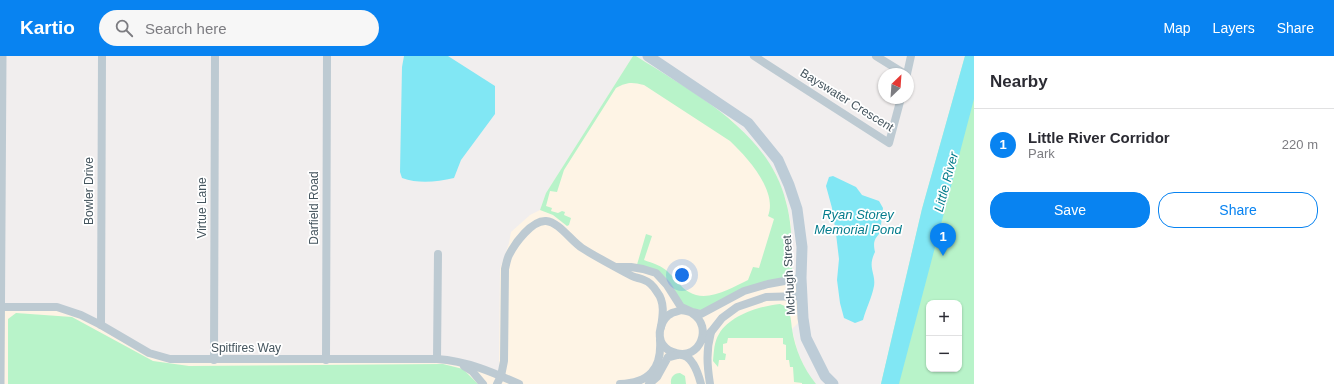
<!DOCTYPE html>
<html lang="en">
<head>
<meta charset="utf-8">
<style>
	:root { --surface:#fff; --page:#f7f7f7; --text:#2b2b33; --muted:#7c7c81; --line:#e1e1e2; --accent:#0883f1 }
	body { margin:0; font-family:Helvetica,sans-serif; background:var(--page); color:var(--text) }
	.controls { position:absolute; right:12px; bottom:12px; display:grid; overflow:hidden; border-radius:8px; box-shadow:0 1px 3px #0004 }
	.controls button { width:36px; height:36px; display:grid; place-items:center; padding:0; border:0; border-bottom:1px solid var(--line); background:var(--surface); color:var(--text); font:20px sans-serif }
	.compass { position:absolute; left:878px; top:12px; width:36px; height:36px; border-radius:50%; background:var(--surface); box-shadow:0 1px 3px #0004; rotate:25deg }
	.you { position:absolute; left:682px; top:219px; width:14px; height:14px; margin:-10px; border:3px solid #fff; border-radius:50%; background:#1a73e8; box-shadow:0 0 0 6px #1a73e833 }
	.badge { display:grid; place-items:center; width:26px; height:26px; border-radius:50%; background:var(--accent); color:#fff; font-size:13px; font-weight:700 }
	.pin { position:absolute; translate:-50% -33px; filter:drop-shadow(0 1px 2px #0008) }
	.pin::after { content:''; position:absolute; top:21px; width:14px; height:12px; background:inherit; clip-path:polygon(0 0,100% 0,50% 100%) }
	.list { margin:0; padding:0; list-style:none }
	h2 { display:flex; justify-content:space-between; align-items:center; height:52px; margin:0; padding:0 16px; font-size:17px }
	h2 small { font-size:13px; font-weight:400; color:var(--muted) }
	.list li { display:grid; grid-template-columns:26px 1fr auto; gap:12px; align-items:center; box-sizing:border-box; height:72px; padding:0 16px; border-top:1px solid var(--line) }
	.list b { display:block; font-size:15px; white-space:nowrap }
	.list p { margin:0; font-size:13px; white-space:nowrap; color:var(--muted) }
	.list em { font-size:13px; font-style:normal; color:var(--muted) }
	.actions { display:flex; gap:8px; padding:12px 16px }
	.actions a { flex:1; padding:9px 0; border:1px solid var(--accent); border-radius:16px; text-align:center; font-size:14px; color:var(--accent) }
	.actions .main { background:var(--accent); color:#fff }
	.icon { flex:none; width:22px; height:22px; fill:none; stroke:currentColor; stroke-width:2; stroke-linecap:round; stroke-linejoin:round }
	.map { position:relative; flex:none; width:974px; height:328px; overflow:hidden }
	header { display:flex; align-items:center; gap:24px; box-sizing:border-box; height:56px; padding:0 20px; background:var(--accent); color:#fff }
	header strong { font-size:19px }
	nav { display:flex; gap:22px; margin-inline-start:auto; font-size:14px }
	.search { width:280px; height:36px; background:var(--page); display:flex; align-items:center; gap:10px; box-sizing:border-box; padding:0 14px; border-radius:22px; color:var(--muted); font-size:15px }
	main { display:flex }
	aside { flex:1; background:var(--surface) }
	.map>svg:first-child { display:block }
	.commercial { fill:#fef4e5 }
	.green { fill:#b8f3c9; fill-rule:evenodd }
	.water { fill:#81e7f4 }
	.lines { fill:none; stroke-linecap:round; stroke-linejoin:round }
	.minor { stroke:#bdcad2; stroke-width:8 }
	.tertiary { stroke:#bdcad2; stroke-width:9 }
	.secondary { stroke:#bdccd7; stroke-width:11 }
	.labels { text-anchor:middle; dominant-baseline:central; stroke-width:3.5; stroke-linejoin:round; paint-order:stroke }
	.street-label { font-size:12px; fill:#44545d; stroke:#fff }
	.water-label { font-size:13px; font-style:italic; fill:#047c8c; stroke:#fff }
</style>
</head>
<body>
<header>
<strong>Kartio</strong>
<div class="search"><svg class="icon" aria-label="search" viewBox="0 0 24 24"><circle cx="10" cy="10" r="6"/><path d="M15 15l6 6"/></svg>Search here</div>
<nav><a>Map</a><a>Layers</a><a>Share</a></nav>
</header>
<main>
<div class="map">
<svg width="974" height="328" viewBox="0 0 974 328">
	<rect width="100%" height="100%" fill="#f1eeee"/>
	<polygon class="commercial" points="633,0 636,0 732,64 763,98 776,118 786,144 791,168 792,224 801,222 803,262 792,273 798,297 808,318 816,328 0,328 1,251 57,251 170,303 437,303 501,320 499,309 500,213 509,187 511,176 530,159 540,154 546,137"/>
	<g class="green">
		<path d="M 633,0 L 636,0 C 692,36 769,75 786,146 C 793,171 792,198 792,224 L 768,228 L 708,255 L 681,251 L 656,217 L 636,212 L 646,178 L 652,180 L 644,204 C 652,207 663,210 669,217 C 676,223 681,232 689,236 C 707,247 731,232 748,224 L 753,211 L 759,212 L 774,163 L 768,160 C 778,135 747,101 730,85 L 644,29 C 632,26 627,26 616,32 L 564,114 L 557,136 L 550,135 L 546,150 L 552,152 L 551,155 L 558,157 L 562,155 L 565,156 L 564,159 L 571,162 L 569,169 L 567,170 L 553,159 L 540,154 L 546,137 Z"/>
		<path d="M 965,0 L 974,0 L 974,328 L 881,328 L 922,153 ZM 929,247 L 959,247 L 959,313 L 929,313 Z"/>
		<path d="M 780,248 L 787,251 C 791,259 791,265 792,273 C 795,293 803,312 816,328 L 802,328 L 802,327 L 794,326 L 793,311 L 790,311 L 789,304 L 786,304 L 786,289 L 783,288 L 783,282 L 728,282 L 727,287 L 723,288 L 723,297 L 726,298 L 725,304 L 719,304 L 718,311 L 713,305 C 714,295 714,286 719,278 C 730,259 760,250 780,248 Z"/>
		<polygon points="16,257 72,261 153,305 189,310 443,308 463,313 478,328 8,328 8,263"/>
		<path d="M 680,317 L 685,320 L 686,328 L 671,328 C 670,321 674,317 680,317 Z"/>
	</g>
	<g class="water">
		<path d="M 404,0 L 448,0 L 495,30 L 495,58 L 461,104 L 454,122 C 436,126 419,128 402,122 L 400,116 L 402,11 Z"/>
		<polygon points="965,0 974,0 974,43 899,328 881,328 922,153"/>
		<path d="M 833,120 L 856,131 L 862,139 L 879,145 L 883,152 L 880,177 C 874,183 873,187 875,196 C 867,212 876,217 874,230 C 872,241 866,253 863,264 L 855,267 L 844,262 L 840,247 L 837,224 L 839,203 L 836,178 L 832,152 L 826,130 L 829,121 Z"/>
	</g>
	<g class="lines">
		<g class="minor">
			<polyline points="754,0 889,87 901,42"/>
			<polyline points="876,0 905,18"/>
			<polyline points="907,18 911,0"/>
			<polyline points="617,211 631,211 643,213 656,217 667,229 681,251 692,256 701,258 744,235 768,228 801,222"/>
			<path d="M 1,251 L 57,251 L 81,259 L 101,269 L 149,297 L 170,303 L 437,303 C 467,305 492,316 519,328"/>
			<path d="M 681,254 C 685,255 690,255 693,258 C 713,271 700,304 676,297 C 671,296 666,293 663,289 C 656,279 661,262 672,257 C 675,256 679,255 681,254 Z"/>
			<polyline points="101,269 102,0"/>
			<polyline points="702,284 711,276 722,262 737,251 766,241 802,240"/>
			<polyline points="437,303 438,198"/>
			<polyline points="214,304 215,0"/>
			<polyline points="326,304 327,0"/>
			<polyline points="464,310 472,315 483,328"/>
			<path d="M 497,328 L 501,320 L 504,305 L 505,213 C 506,209 507,203 509,199 C 515,187 532,164 546,165 C 559,166 571,185 582,192 C 598,202 615,211 632,220 C 636,222 640,222 644,224 C 650,226 654,231 657,236 C 665,246 663,259 661,271"/>
			<path d="M 620,328 C 649,327 662,313 660,284"/>
			<path d="M 649,328 L 657,321 L 668,301 C 672,301 675,299 678,299 C 692,297 698,317 701,328"/>
			<path d="M 710,328 C 707,309 706,295 711,276"/>
		</g>
		<polyline class="tertiary" points="0,328 2,0"/>
		<polyline class="secondary" points="648,0 748,67 778,104 789,129 797,153 802,191 801,222 803,262 806,282 825,320 833,328"/>
	</g>
	<g class="labels">
		<g class="street-label">
			<text transform="translate(847 44) rotate(32)">Bayswater Crescent</text>
			<text transform="translate(89 135) rotate(-90)">Bowler Drive</text>
			<text transform="translate(202 152) rotate(-90)">Virtue Lane</text>
			<text transform="translate(314 152) rotate(-90)">Darfield Road</text>
			<text transform="translate(789 219) rotate(-93)">McHugh Street</text>
			<text x="246" y="292">Spitfires Way</text>
		</g>
		<g class="water-label">
			<text transform="translate(946 126) rotate(-75)">Little River</text>
			<text x="858" y="158">Ryan Storey<tspan x="858" dy="15">Memorial Pond</tspan></text>
		</g>
	</g>
</svg>
<div class="controls">
<button>+</button>
<button>−</button>
</div>
<svg class="compass" viewBox="-18 -18 36 36"><path d="M0-13l5 13h-10z" fill="#e53935"/><path d="M0 13l5-13h-10z" fill="#7c7c81"/></svg>
<div class="you"></div>
<div class="pin badge" style="left:943px;top:200px">1</div>
</div>
<aside>
<h2>Nearby<small></small></h2>
<ul class="list">
<li><span class="badge">1</span><div><b>Little River Corridor</b><p>Park</p></div><em>220 m</em></li>
</ul>
<div class="actions"><a class="main">Save</a><a>Share</a></div>
</aside>
</main>
</body>
</html>
